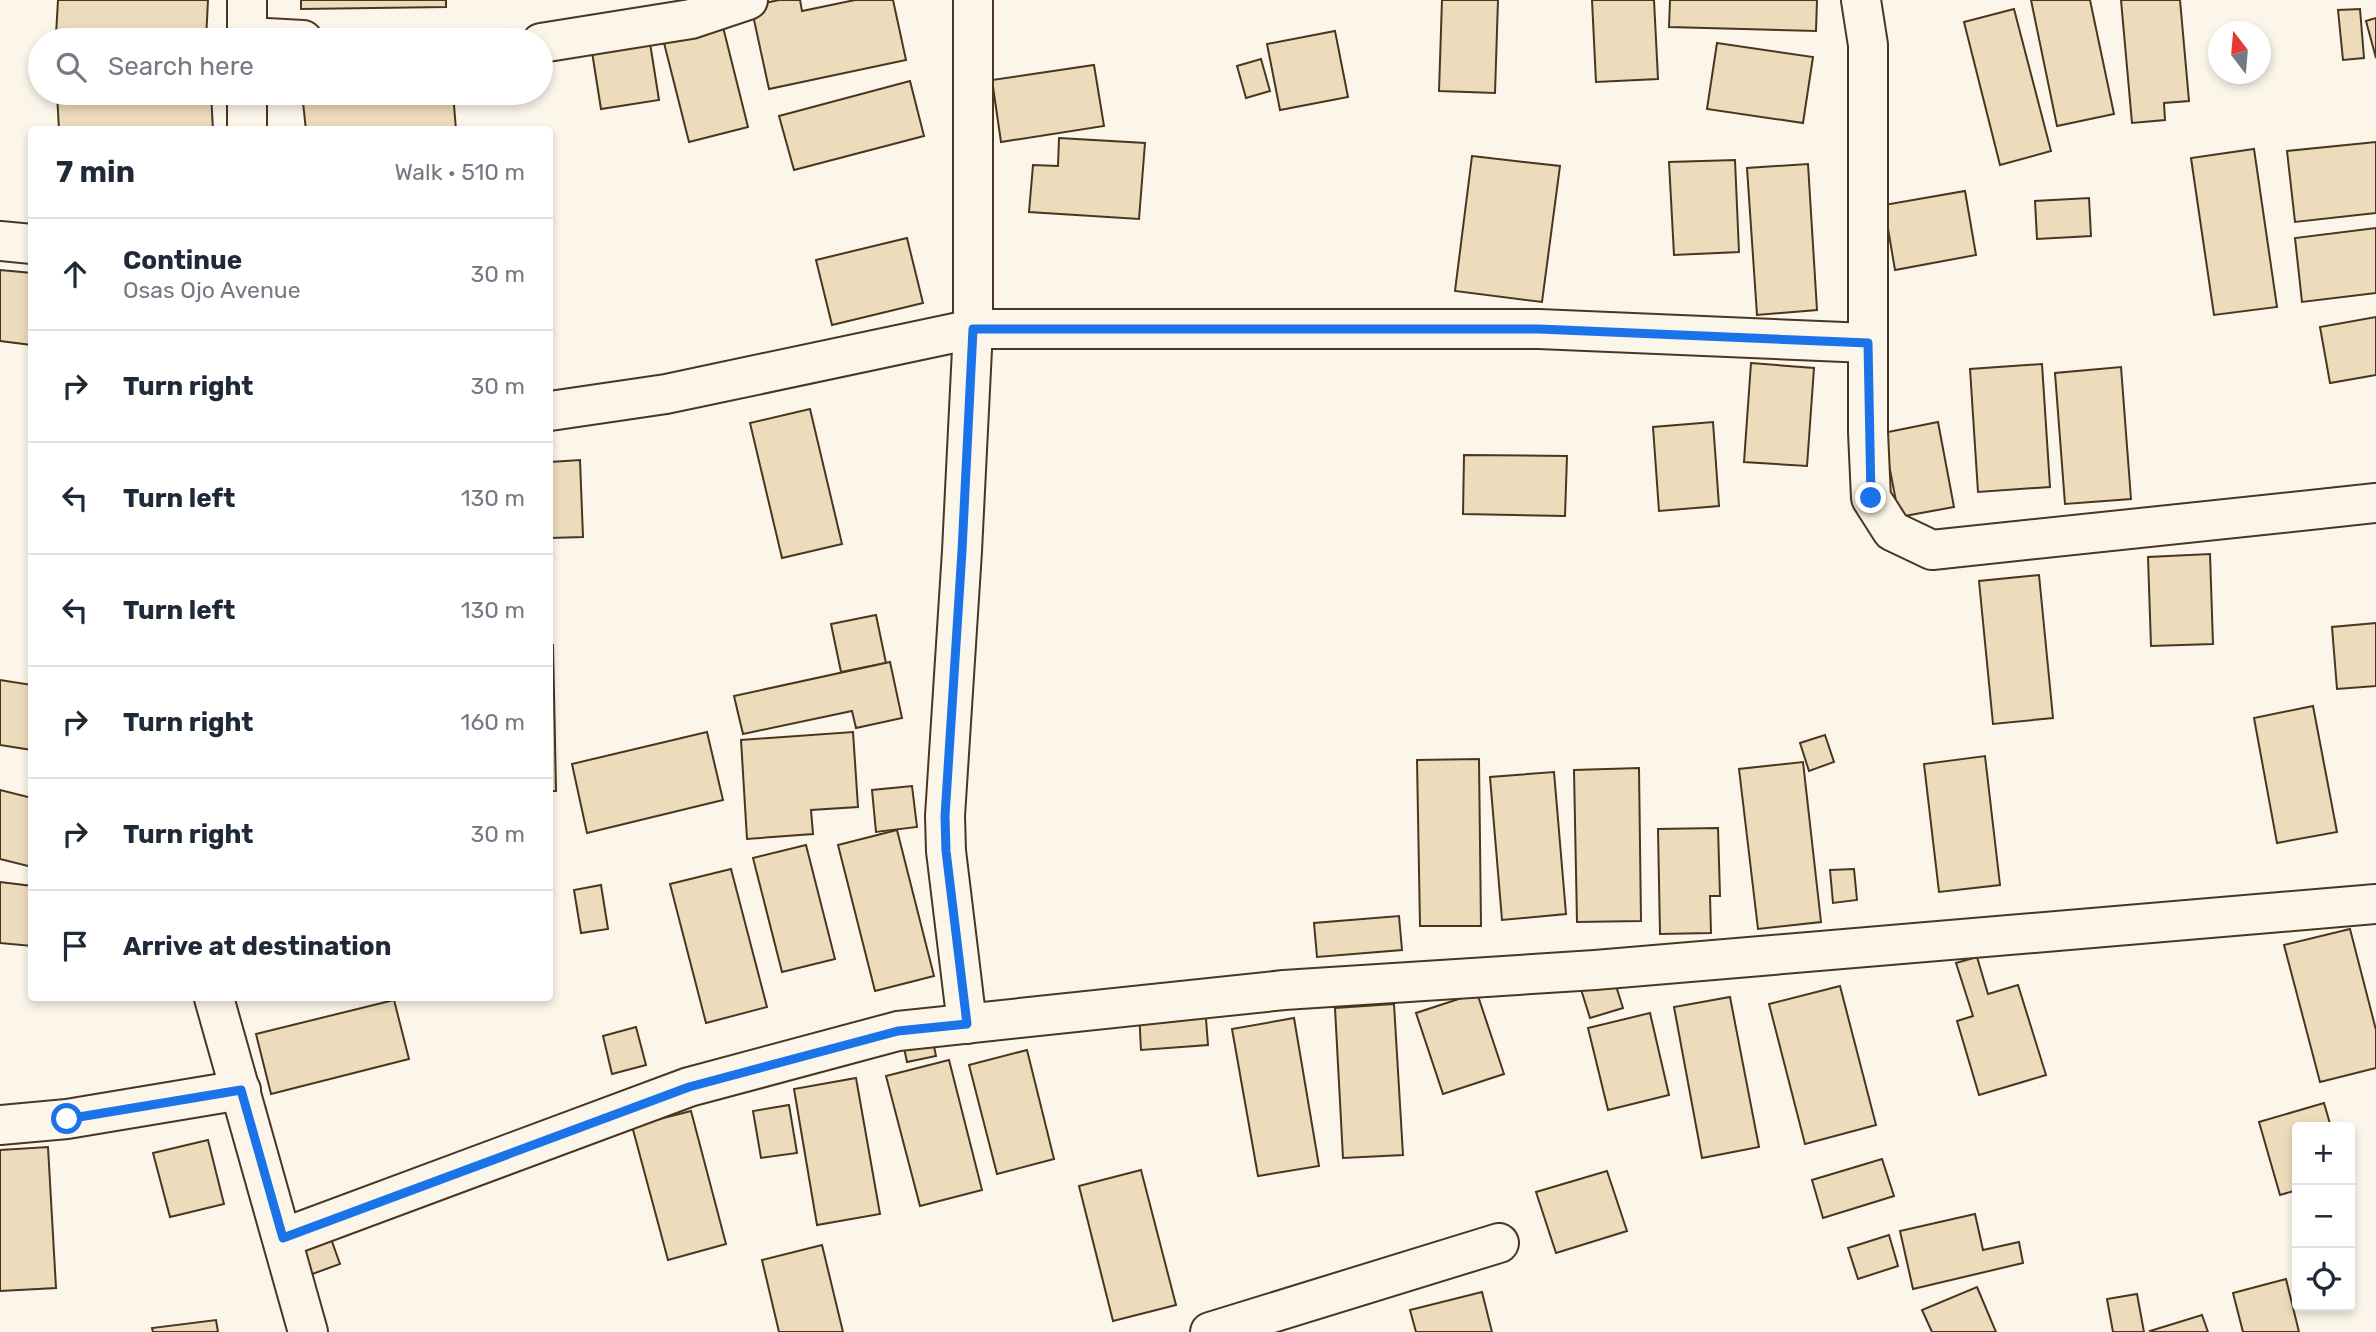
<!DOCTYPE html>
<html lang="en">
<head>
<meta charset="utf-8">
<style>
	:root { --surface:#fff; --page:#f6f6f7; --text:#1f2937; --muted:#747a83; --line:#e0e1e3 }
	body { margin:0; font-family:Rubik,sans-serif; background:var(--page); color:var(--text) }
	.controls { position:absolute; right:21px; bottom:21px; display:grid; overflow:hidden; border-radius:7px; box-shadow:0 4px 10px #0003 }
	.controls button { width:63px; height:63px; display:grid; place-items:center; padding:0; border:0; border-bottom:2px solid var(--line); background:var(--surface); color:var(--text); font:35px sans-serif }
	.compass { position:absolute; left:2208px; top:21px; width:63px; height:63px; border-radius:50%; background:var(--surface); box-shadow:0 4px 10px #0003; rotate:344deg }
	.stop { position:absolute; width:21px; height:21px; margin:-16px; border:5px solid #1a73e8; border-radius:50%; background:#fff }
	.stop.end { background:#1a73e8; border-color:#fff; box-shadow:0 2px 7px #0008 }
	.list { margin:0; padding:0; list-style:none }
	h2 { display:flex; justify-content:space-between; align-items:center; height:91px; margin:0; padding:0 28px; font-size:30px }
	h2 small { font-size:23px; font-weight:400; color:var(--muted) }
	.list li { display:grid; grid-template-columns:46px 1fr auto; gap:21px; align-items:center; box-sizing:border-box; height:112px; padding:0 28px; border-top:2px solid var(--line) }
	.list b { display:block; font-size:26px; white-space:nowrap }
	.list p { margin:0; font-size:23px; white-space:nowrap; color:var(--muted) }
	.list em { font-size:23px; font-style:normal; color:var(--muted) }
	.icon { flex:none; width:38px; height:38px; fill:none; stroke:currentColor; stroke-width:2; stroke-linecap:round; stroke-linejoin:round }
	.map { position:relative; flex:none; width:2376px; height:1332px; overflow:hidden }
	.search { position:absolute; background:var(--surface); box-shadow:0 4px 10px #0003; left:28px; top:28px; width:525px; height:77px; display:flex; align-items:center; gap:18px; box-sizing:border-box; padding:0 24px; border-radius:38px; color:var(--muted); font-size:26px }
	.panel { position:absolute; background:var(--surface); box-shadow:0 4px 10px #0003; left:28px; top:126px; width:525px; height:875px; border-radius:7px }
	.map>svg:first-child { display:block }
	.building { fill:#ecdcbc; stroke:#4a3520; stroke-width:2 }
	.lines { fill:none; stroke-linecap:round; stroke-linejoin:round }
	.minor-casing { stroke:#4a3520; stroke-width:42 }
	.minor { stroke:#fbf6e9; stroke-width:38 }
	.route { stroke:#1a73e8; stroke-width:9 }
</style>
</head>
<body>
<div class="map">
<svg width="2376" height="1332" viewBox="0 0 2376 1332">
	<rect width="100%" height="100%" fill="#fbf6e9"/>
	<g class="building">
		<polygon points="58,0 208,0 206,40 126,40 56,35"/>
		<polygon points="301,0 446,0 446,7 301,9"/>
		<polygon points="779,0 800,0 802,11 855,0 893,0 906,60 769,89 751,6"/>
		<polygon points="1442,0 1498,0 1495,93 1439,91"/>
		<polygon points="1592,0 1654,0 1658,79 1596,82"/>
		<polygon points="1670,0 1817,0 1816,31 1669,27"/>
		<polygon points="2031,0 2090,0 2114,114 2057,126"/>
		<polygon points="2121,0 2180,0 2189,101 2164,103 2165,120 2132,123"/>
		<polygon points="2014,9 2051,151 2000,165 1964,22"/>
		<polygon points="2360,9 2364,58 2343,60 2338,10"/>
		<polygon points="2376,18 2376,58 2366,21"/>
		<polygon points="722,23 748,127 689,142 663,39"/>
		<polygon points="1335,31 1348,97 1280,110 1267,44"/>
		<polygon points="650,43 659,100 601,109 592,52"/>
		<polygon points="1717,43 1813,57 1803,123 1707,109"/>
		<polygon points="1261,59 1270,91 1246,98 1237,66"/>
		<polygon points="1094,65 1104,126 1001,142 992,80"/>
		<polygon points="910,81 924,136 794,170 779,116"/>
		<polygon points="57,93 211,93 213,130 59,130"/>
		<polygon points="302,93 453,93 456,130 306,130"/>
		<polygon points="1059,138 1145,143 1139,219 1029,212 1033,165 1058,166"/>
		<polygon points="2376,142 2376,213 2295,222 2287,151"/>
		<polygon points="2254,149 2277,307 2214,315 2191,158"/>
		<polygon points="1472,156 1560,166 1542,302 1455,291"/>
		<polygon points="1735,160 1739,252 1674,255 1669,162"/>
		<polygon points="1808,164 1817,310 1757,315 1747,168"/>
		<polygon points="1965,191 1976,255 1895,270 1884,205"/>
		<polygon points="2089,198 2091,236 2037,239 2035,201"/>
		<polygon points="2376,228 2376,293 2302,302 2295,238"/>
		<polygon points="907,238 923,303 832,325 816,260"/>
		<polygon points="0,270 32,273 32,345 0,341"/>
		<polygon points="2376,317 2376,375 2330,383 2320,327"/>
		<polygon points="1751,363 1814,368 1807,466 1744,462"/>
		<polygon points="2042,364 2050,487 1978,492 1970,369"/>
		<polygon points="2121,367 2131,499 2065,504 2055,373"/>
		<polygon points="810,409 842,544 782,558 750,423"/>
		<polygon points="1713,422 1719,506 1659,511 1653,427"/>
		<polygon points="1938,422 1954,507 1899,517 1883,433"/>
		<polygon points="1464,455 1567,456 1565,516 1463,514"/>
		<polygon points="580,460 583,537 550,538 550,462"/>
		<polygon points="2210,554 2213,644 2151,646 2148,557"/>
		<polygon points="2039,575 2053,718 1993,724 1979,581"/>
		<polygon points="876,615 886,663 841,672 831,624"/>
		<polygon points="2376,623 2376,686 2337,689 2332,627"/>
		<polygon points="550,645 553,645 556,791 550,791"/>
		<polygon points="890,662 902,718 856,728 852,711 743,734 734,696"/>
		<polygon points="0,680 32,685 32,750 0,745"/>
		<polygon points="2313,706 2337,832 2277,843 2254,718"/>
		<polygon points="707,732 723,800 587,833 572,764"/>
		<polygon points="853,732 858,807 811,810 813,834 747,839 741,740"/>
		<polygon points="1825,735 1834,762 1809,771 1800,743"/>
		<polygon points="1985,756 2000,885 1939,892 1924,764"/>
		<polygon points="1479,759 1481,926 1420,926 1417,760"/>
		<polygon points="1803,762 1821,922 1758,929 1739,769"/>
		<polygon points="1639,768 1641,921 1577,922 1574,770"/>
		<polygon points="1554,772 1566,914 1502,920 1490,777"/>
		<polygon points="912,786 917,827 876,832 872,790"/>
		<polygon points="0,790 32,798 32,867 0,859"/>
		<polygon points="1718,828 1720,896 1710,896 1711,933 1660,934 1658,829"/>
		<polygon points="897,830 934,976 875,991 838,845"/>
		<polygon points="806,845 835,959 782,972 753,858"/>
		<polygon points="731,869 767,1007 706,1023 670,884"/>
		<polygon points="1854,869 1857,900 1833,903 1830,870"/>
		<polygon points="0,882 32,886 32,946 0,943"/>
		<polygon points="601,885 608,929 581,933 574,890"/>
		<polygon points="1399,916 1402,950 1317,957 1314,923"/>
		<polygon points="2350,929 2376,1030 2376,1068 2320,1082 2284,945"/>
		<polygon points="1977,957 1988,994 2018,985 2046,1075 1979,1095 1957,1021 1973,1016 1956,963"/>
		<polygon points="1612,973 1623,1008 1590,1018 1579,983"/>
		<polygon points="1840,986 1876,1125 1805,1144 1769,1004"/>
		<polygon points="1477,993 1504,1074 1443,1094 1416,1013"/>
		<polygon points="1730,997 1759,1147 1702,1158 1674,1007"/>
		<polygon points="394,1000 409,1059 271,1094 256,1034"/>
		<polygon points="1394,1004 1403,1155 1343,1158 1335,1008"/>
		<polygon points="1205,1006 1208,1045 1141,1050 1139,1011"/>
		<polygon points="1650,1013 1669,1095 1608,1110 1588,1028"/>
		<polygon points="1294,1018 1319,1166 1258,1176 1232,1029"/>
		<polygon points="636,1027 646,1065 612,1074 603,1036"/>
		<polygon points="932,1037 936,1056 907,1062 903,1043"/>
		<polygon points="1027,1050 1054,1159 997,1174 969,1065"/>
		<polygon points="949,1060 982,1190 920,1206 886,1076"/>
		<polygon points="856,1078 880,1214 817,1225 794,1089"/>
		<polygon points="2324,1103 2331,1127 2297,1127 2297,1190 2280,1195 2259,1122"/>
		<polygon points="789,1105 797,1153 761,1158 753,1111"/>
		<polygon points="691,1111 726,1244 668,1260 632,1126"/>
		<polygon points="208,1140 224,1204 170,1217 153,1153"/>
		<polygon points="48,1147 56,1288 0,1291 0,1150"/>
		<polygon points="1882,1159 1894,1196 1823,1218 1812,1180"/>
		<polygon points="1141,1170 1176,1305 1113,1321 1079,1186"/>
		<polygon points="1607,1171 1627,1231 1556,1253 1536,1192"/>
		<polygon points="1975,1214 1983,1250 2019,1242 2023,1263 1913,1289 1900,1231"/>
		<polygon points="326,1225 340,1264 304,1277 290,1238"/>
		<polygon points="1889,1235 1898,1266 1858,1279 1848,1248"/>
		<polygon points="822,1245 843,1332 779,1332 762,1260"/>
		<polygon points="2286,1279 2299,1332 2243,1332 2233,1293"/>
		<polygon points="1977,1287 1996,1332 1932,1332 1922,1310"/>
		<polygon points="1482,1292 1492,1332 1416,1332 1410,1310"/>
		<polygon points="2137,1294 2144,1332 2113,1332 2107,1299"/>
		<polygon points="2202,1315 2208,1332 2151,1332 2150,1331"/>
		<polygon points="216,1320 218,1332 153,1332 152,1328"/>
	</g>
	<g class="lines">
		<defs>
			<g id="minor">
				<polyline points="247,0 247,40"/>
				<polyline points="1861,0 1868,45 1868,432 1871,498 1892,531 1932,550 2376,503"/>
				<polyline points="247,37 303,40"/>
				<polyline points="541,43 691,19 748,0"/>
				<polyline points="247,93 247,130"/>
				<polyline points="0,241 32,244"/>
				<polyline points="550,411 666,394 973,329 1539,329 1868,343"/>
				<polyline points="214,998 308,1332"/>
				<polyline points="967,1024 946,851 945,816 962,551 973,329 973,0"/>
				<polyline points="0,1125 67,1119 241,1090"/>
				<polyline points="283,1238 689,1087 898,1031 1284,990 1595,970 2376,904"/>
				<polyline points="1210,1332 1499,1243"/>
			</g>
		</defs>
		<use href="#minor" class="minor-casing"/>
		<use href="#minor" class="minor"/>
	</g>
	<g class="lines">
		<polyline class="route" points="67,1119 241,1090 283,1238 689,1087 898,1031 967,1024 946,851 945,816 962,551 973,329 1539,329 1868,343 1871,498"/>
	</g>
</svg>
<div class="controls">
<button>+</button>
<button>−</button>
<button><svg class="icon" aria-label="locate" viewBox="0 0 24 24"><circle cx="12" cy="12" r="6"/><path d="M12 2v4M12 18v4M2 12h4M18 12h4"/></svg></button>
</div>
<svg class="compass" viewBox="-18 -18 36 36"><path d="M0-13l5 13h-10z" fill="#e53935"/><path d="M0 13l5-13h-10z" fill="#747a83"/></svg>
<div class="stop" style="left:67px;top:1119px"></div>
<div class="stop end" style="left:1871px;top:498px"></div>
<div class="search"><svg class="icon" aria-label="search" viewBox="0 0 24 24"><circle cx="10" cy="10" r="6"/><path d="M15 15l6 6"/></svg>Search here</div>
<section class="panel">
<h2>7 min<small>Walk · 510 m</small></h2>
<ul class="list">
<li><svg class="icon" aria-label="ahead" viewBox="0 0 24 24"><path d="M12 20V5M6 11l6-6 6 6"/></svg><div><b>Continue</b><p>Osas Ojo Avenue</p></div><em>30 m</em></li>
<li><svg class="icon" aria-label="right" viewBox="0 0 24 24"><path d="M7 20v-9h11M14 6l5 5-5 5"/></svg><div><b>Turn right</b></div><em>30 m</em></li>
<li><svg class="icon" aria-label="left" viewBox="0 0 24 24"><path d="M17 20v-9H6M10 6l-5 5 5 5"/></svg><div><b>Turn left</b></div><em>130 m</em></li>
<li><svg class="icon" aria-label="left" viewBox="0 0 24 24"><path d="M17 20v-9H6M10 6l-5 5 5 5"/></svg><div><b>Turn left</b></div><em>130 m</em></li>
<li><svg class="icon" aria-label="right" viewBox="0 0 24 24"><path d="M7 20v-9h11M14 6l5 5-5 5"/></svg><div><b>Turn right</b></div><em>160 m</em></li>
<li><svg class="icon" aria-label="right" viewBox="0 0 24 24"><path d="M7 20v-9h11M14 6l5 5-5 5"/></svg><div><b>Turn right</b></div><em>30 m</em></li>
<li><svg class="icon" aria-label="arrive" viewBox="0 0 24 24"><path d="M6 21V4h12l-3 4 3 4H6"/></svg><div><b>Arrive at destination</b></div></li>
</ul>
</section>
</div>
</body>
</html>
